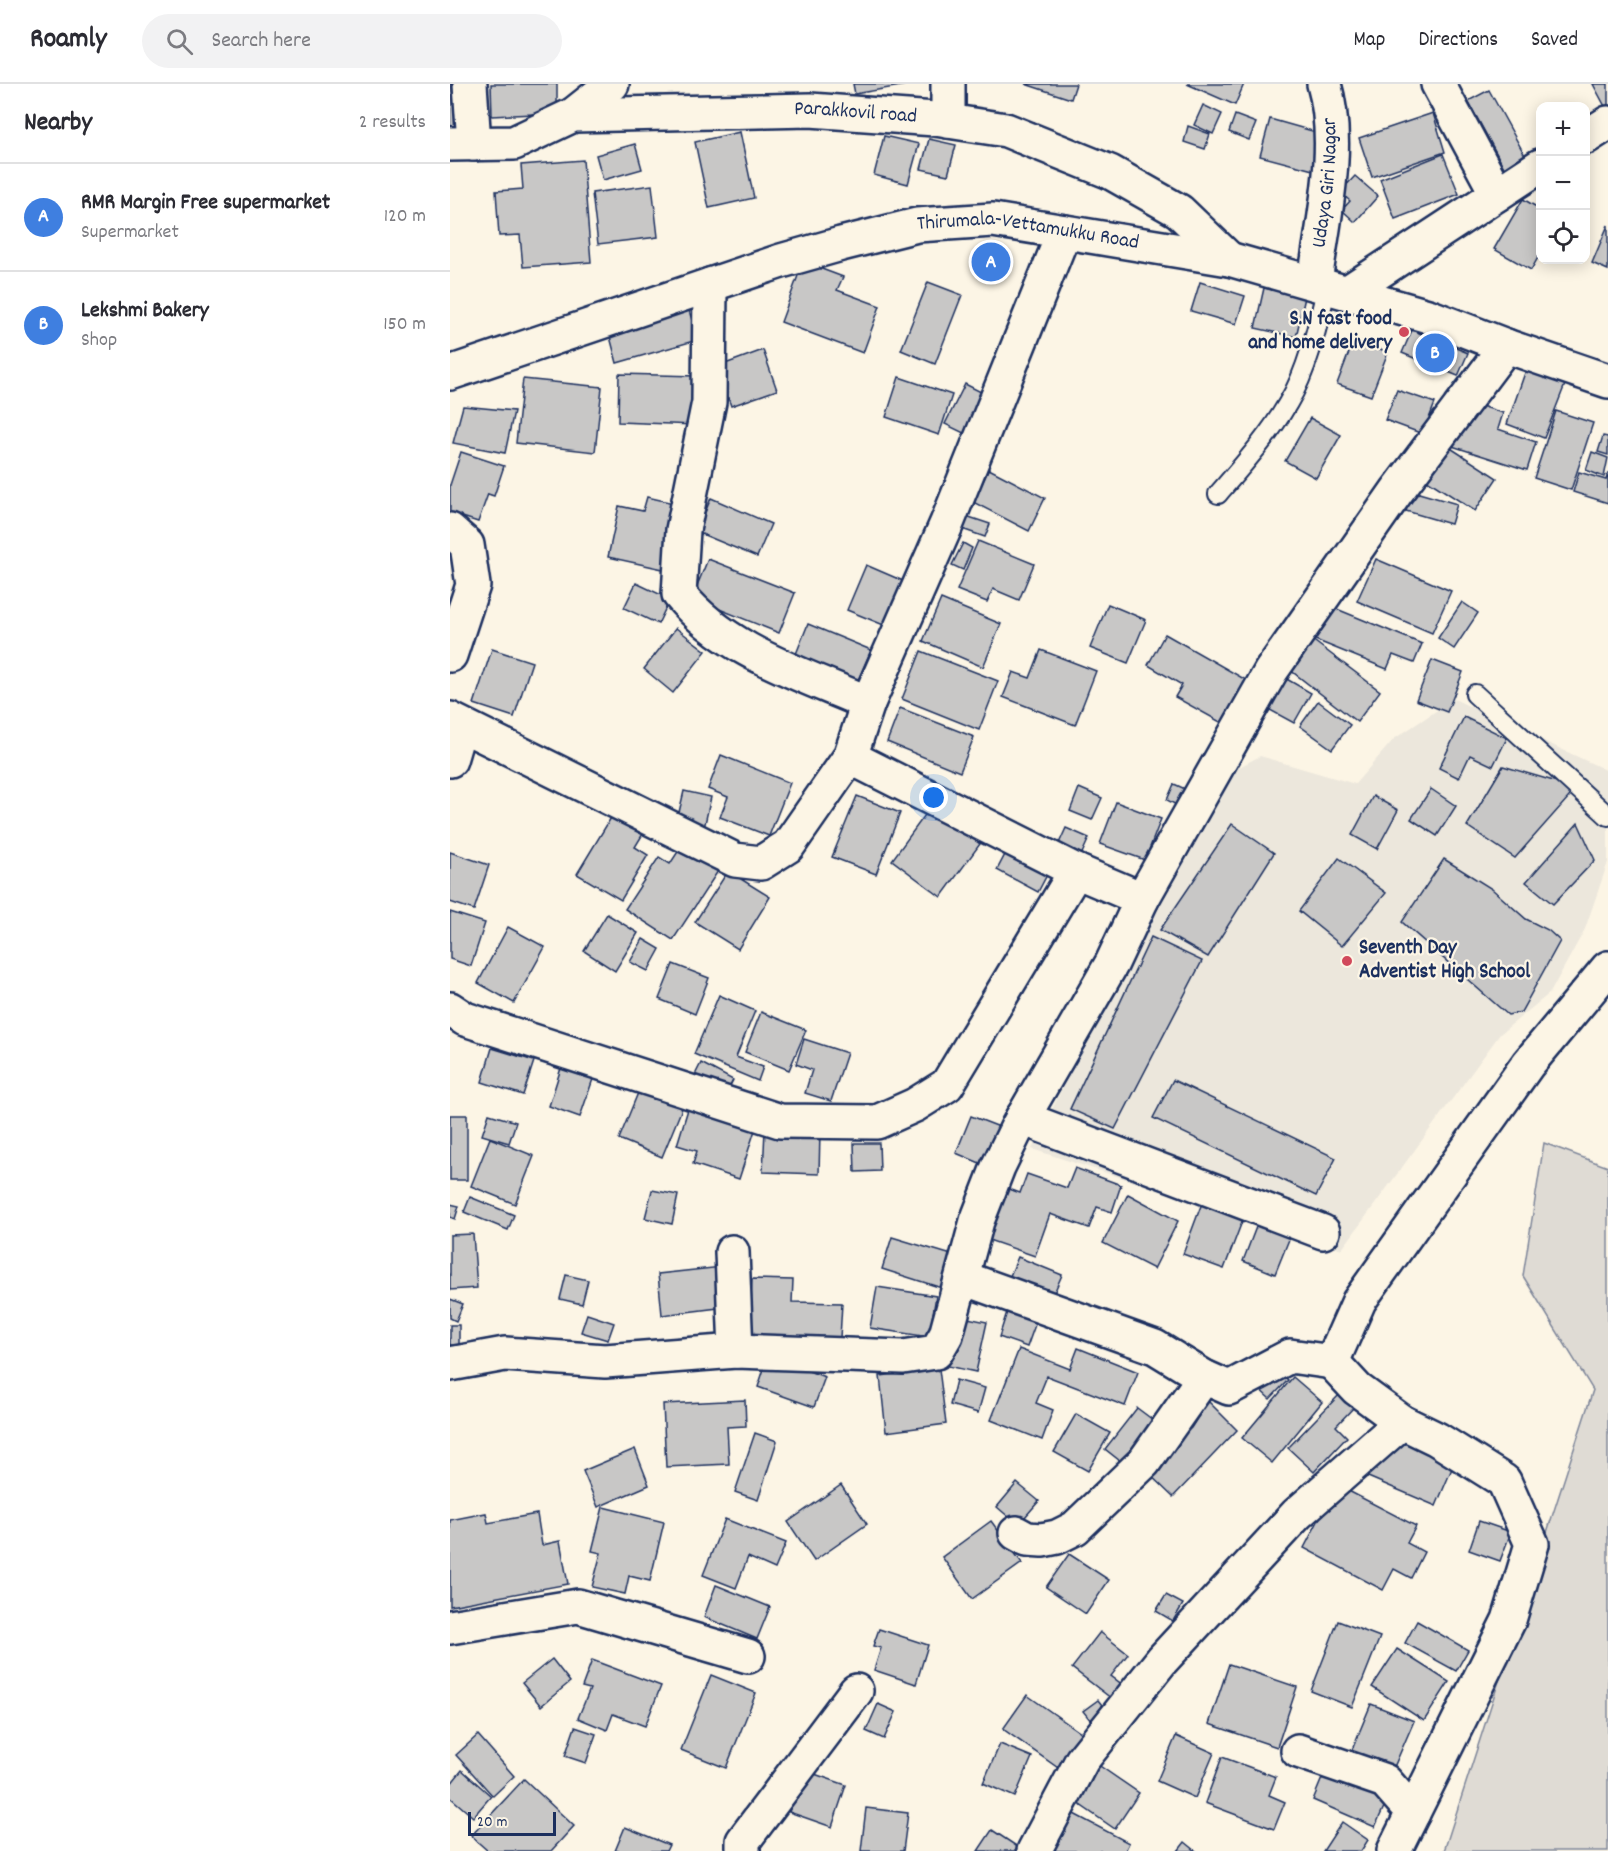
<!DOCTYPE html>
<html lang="en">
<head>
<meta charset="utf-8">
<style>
	:root { --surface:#fff; --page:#f2f2f3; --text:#2b2b33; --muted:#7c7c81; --line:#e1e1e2; --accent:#b45309 }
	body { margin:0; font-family:Dekko,sans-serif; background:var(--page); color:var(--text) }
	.controls { position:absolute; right:18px; top:18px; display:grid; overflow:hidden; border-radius:12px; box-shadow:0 3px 15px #0003 }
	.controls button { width:54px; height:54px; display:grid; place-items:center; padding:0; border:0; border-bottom:2px solid var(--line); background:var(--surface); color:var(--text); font:30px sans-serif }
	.scale { position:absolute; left:18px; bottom:15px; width:88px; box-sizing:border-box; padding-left:6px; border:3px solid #1b2f5e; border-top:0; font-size:16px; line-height:21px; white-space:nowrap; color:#1b2f5e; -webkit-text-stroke:4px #fcf5e5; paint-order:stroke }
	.you { position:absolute; left:484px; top:714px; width:21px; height:21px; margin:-15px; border:4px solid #fff; border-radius:50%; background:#1a73e8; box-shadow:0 0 0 9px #1a73e833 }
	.badge { display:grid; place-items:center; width:39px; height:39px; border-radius:50%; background:var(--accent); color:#fff; font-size:20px; font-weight:700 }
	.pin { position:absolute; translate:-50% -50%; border:3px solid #fff; box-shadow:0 2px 6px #0006 }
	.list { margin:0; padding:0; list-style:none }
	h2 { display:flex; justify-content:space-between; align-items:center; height:78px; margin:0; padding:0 24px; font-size:26px }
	h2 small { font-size:20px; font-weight:400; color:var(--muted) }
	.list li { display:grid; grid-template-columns:39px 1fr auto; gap:18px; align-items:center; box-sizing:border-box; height:108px; padding:0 24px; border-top:2px solid var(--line) }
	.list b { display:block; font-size:22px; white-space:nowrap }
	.list p { margin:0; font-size:20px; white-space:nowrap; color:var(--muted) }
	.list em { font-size:20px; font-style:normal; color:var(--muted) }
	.icon { flex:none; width:33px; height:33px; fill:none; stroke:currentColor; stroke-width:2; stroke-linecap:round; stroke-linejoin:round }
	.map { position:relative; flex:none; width:1158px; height:1767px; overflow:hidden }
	header { display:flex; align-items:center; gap:36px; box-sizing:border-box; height:84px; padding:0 30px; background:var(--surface); border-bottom:2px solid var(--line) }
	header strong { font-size:28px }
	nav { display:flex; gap:33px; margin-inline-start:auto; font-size:21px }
	.search { width:420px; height:54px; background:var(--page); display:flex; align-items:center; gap:15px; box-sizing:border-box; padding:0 21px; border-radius:33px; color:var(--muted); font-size:22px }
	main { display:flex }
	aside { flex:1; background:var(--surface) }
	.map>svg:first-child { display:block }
	.built { fill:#ece7dc }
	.green { fill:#dfdbd4; stroke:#7d8599; stroke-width:1.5 }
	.building { fill:#c8c7c6; stroke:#1b2f5e; stroke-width:1.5 }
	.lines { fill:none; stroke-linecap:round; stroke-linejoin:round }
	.lane-casing { stroke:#1b2f5e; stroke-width:22 }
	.street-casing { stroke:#1b2f5e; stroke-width:38 }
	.secondary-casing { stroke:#1b2f5e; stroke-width:38 }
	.lane { stroke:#fcf5e5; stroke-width:18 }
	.street { stroke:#fcf5e5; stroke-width:33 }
	.secondary { stroke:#fcf5e5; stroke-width:33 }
	.poi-dot { fill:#d1495b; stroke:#fcf5e5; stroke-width:2 }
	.labels { text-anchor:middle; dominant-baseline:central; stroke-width:4.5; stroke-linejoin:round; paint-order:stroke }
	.street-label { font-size:21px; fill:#1b2f5e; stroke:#fcf5e5 }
	.poi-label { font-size:21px; font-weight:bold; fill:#1b2f5e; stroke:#fcf5e5; text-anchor:end }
</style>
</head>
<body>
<header>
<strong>Roamly</strong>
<div class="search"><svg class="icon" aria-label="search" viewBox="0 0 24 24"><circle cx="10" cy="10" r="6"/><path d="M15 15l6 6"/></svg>Search here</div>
<nav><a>Map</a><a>Directions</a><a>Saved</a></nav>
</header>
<main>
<aside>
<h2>Nearby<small>2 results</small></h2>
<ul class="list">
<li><span class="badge" style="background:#3f7fe0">A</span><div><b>RMR Margin Free supermarket</b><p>Supermarket</p></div><em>120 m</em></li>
<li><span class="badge" style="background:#3f7fe0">B</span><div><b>Lekshmi Bakery</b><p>Shop</p></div><em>150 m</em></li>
</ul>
</aside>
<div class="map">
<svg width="1158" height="1767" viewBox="0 0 1158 1767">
	<rect width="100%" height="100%" fill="#fcf5e5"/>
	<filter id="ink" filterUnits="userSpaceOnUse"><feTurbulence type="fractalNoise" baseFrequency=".0167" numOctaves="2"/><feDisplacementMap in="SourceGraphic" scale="12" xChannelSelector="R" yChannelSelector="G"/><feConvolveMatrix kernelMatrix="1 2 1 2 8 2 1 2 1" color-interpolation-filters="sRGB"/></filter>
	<g filter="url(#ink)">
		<polygon class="built" points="1004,615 1158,687 1158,778 1135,845 1100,909 1050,950 892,1165 582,1065 767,695 810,672 905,700 944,655"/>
		<polygon class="green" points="1094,1059 1158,1083 1158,1767 994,1767 1143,1306 1073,1192"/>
		<g class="building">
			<rect x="0" y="0" width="12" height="48"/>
			<polygon points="41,0 107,0 107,29 42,32"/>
			<polygon points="403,0 462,0 405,10"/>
			<polygon points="575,0 626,0 621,15"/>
			<polygon points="737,0 794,0 785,21"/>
			<polygon points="1143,0 1158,0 1158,28"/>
			<polygon points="1039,6 1077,75 1056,87 1018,17"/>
			<polygon points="753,21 772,30 763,50 744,41"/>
			<polygon points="983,29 995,68 922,93 909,54"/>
			<polygon points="785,31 806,39 799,56 779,48"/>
			<polygon points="820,35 873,50 863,86 810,72"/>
			<polygon points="738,42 760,50 755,65 734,58"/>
			<polygon points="290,48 304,114 259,124 245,58"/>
			<polygon points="434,52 469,60 458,100 424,91"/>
			<polygon points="479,55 506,61 498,91 471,85"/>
			<polygon points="185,60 192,85 153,96 146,71"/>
			<polygon points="993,70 1009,110 945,135 930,95"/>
			<polygon points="133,76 141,178 73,183 70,151 49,152 46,107 73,105 71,81"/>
			<polygon points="905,92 928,112 905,138 892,126 900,117 890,108"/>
			<polygon points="202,101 208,153 148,160 142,109"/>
			<polygon points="1073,115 1090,125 1090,170 1081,186 1044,165"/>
			<polygon points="1158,141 1158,186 1142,179"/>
			<polygon points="353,178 393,193 387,206 430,222 413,269 331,238"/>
			<polygon points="478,198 512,211 485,280 451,266"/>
			<polygon points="750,198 795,212 786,240 741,227"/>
			<polygon points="814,204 855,213 846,253 805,244"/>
			<polygon points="238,222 247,256 167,279 158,245"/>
			<polygon points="962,246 1018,269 1008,292 952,269"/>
			<polygon points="904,255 938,268 921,312 887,300"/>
			<polygon points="313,266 327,306 281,322 267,283"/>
			<polygon points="1077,283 1116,298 1094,354 1057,340"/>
			<polygon points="169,290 247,292 246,341 168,338"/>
			<polygon points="449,293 502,311 489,351 436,333"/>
			<polygon points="73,295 152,303 145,368 66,359"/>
			<polygon points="515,300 541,313 522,353 495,340"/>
			<polygon points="947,306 985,319 973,350 935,336"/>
			<polygon points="1016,317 1053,329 1048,345 1086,358 1077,386 1002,362"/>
			<polygon points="13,322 64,327 55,369 3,359"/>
			<polygon points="1106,327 1143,339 1121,406 1084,394"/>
			<polygon points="860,334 891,351 866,394 835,377"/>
			<polygon points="1153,352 1158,353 1158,371 1148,368"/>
			<polygon points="999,363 1047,394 1025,427 977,396"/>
			<polygon points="11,368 54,382 44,412 38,410 28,438 0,429 0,401"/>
			<polygon points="1142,368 1158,374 1154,393 1136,386"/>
			<polygon points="539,385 595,414 579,447 523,418"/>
			<polygon points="1129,388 1156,396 1158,389 1158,419 1123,408"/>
			<polygon points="962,407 1007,420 1001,440 956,427"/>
			<polygon points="197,413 228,420 213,485 158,473 169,422 193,427"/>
			<polygon points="261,414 321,440 307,473 247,448"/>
			<polygon points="516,432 540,440 535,453 512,445"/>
			<polygon points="528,457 584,480 569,516 543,505 537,518 507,506"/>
			<polygon points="513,459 522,464 513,486 502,481"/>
			<polygon points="258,475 345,509 329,549 242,514"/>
			<polygon points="926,475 1001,507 982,549 907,517"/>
			<polygon points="416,481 460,500 441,544 397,526"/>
			<polygon points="186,499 220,515 208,540 174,524"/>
			<polygon points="491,515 551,540 533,583 473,557"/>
			<polygon points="1012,518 1028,529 1004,565 988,554"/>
			<polygon points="658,520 696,536 678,579 640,564"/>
			<polygon points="877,521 972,560 964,579 943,571 937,585 863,555"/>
			<polygon points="358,540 421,566 404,605 342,580"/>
			<polygon points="226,544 256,567 223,609 194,585"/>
			<polygon points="715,550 796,596 772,639 725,613 732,601 698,581"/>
			<polygon points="857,552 930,607 907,638 835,582"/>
			<polygon points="42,565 82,578 64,633 24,620"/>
			<polygon points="591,566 646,587 625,641 553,613 563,588 580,594"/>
			<polygon points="471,567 548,597 529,646 452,615"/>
			<polygon points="982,576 1013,588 997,628 966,616"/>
			<polygon points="828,590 861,609 844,639 811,621"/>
			<polygon points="868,617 900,641 882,665 850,642"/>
			<polygon points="450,624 524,653 510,688 437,658"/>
			<polygon points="1014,633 1057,654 1043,682 1020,671 1009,694 989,684"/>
			<polygon points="271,671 340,699 319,752 270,733 278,713 258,705"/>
			<polygon points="1053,682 1127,704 1065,774 1017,742"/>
			<polygon points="724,700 742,708 734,725 717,716"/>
			<polygon points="629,704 652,714 642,736 620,727"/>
			<polygon points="981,705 1006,722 987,752 961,735"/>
			<polygon points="234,707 261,713 254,744 227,737"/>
			<polygon points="407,712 450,729 426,790 382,773"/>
			<polygon points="923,712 948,726 927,765 902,751"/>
			<polygon points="666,718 711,735 695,776 650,760"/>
			<polygon points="480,724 530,760 491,813 442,776"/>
			<polygon points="165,727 196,745 185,763 198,771 171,816 127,790"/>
			<polygon points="1128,739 1145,776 1103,820 1076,798"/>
			<polygon points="782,740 824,769 758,873 710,846"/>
			<polygon points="616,744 639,754 629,776 606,766"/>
			<polygon points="231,763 268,787 223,856 175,825 209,773 220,780"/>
			<polygon points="559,763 600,785 588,808 547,786"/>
			<polygon points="0,768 39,781 24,826 0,818"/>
			<polygon points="889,774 936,809 892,862 849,827"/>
			<polygon points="994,775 1042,805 1076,835 1098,846 1110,857 1071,928 1058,931 952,838"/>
			<polygon points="278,787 320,813 288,865 245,838"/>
			<polygon points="0,828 35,839 21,882 0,875"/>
			<polygon points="157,830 188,849 165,887 134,867"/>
			<polygon points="58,843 95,863 64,919 28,899"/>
			<polygon points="701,853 752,877 665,1045 620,1025"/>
			<polygon points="193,855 210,865 198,887 180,878"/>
			<polygon points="223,880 259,894 245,930 209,915"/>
			<polygon points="269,911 305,927 286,973 313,983 308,997 244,970"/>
			<polygon points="311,928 356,946 339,986 295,968"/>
			<polygon points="354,955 397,969 381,1017 355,1009 362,986 346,980"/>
			<polygon points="42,964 84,977 73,1011 32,998"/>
			<polygon points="251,979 283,996 276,1010 244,993"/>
			<polygon points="111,984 143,995 130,1033 99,1022"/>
			<polygon points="723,996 886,1074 866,1112 703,1034"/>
			<polygon points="190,1004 233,1022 212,1073 169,1055"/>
			<polygon points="239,1022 306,1043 289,1095 243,1080 247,1067 227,1061"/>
			<polygon points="39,1030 66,1038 59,1059 32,1051"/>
			<rect x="0" y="1031" width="17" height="65"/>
			<polygon points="521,1032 552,1044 537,1082 506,1069"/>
			<polygon points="315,1046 370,1048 369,1090 313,1088"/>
			<polygon points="40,1054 84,1072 65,1120 21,1102"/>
			<polygon points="404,1059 429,1059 430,1087 405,1088"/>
			<polygon points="625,1084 671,1101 662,1128 647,1123 639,1144 600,1130 585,1172 530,1153 548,1101 570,1109 577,1090 617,1104"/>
			<polygon points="202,1106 228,1111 222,1140 195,1134"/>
			<polygon points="678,1110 728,1137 704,1185 653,1159"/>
			<polygon points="20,1113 64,1131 58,1146 14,1128"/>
			<polygon points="752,1119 793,1135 774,1185 733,1170"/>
			<polygon points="0,1120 9,1122 5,1135 0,1133"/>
			<polygon points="811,1130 844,1143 825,1190 793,1177"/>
			<polygon points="23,1150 27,1204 0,1206 0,1151"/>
			<polygon points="442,1153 505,1172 495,1205 432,1185"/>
			<polygon points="568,1173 612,1191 600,1218 557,1199"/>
			<polygon points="272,1183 276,1223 212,1231 208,1190"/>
			<polygon points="116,1191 138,1196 132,1220 110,1215"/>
			<polygon points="302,1195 343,1196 342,1218 392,1219 390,1254 299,1251"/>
			<polygon points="427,1203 486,1212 479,1253 420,1244"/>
			<polygon points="0,1215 13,1220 6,1237 0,1234"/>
			<polygon points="557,1228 586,1238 577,1263 549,1253"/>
			<polygon points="137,1230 164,1239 158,1256 131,1248"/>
			<polygon points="508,1232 537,1238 526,1288 498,1282"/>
			<rect x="0" y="1241" width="9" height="20"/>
			<polygon points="628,1264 688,1288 675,1322 597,1292 586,1319 603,1326 592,1356 541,1336 569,1265 620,1285"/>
			<polygon points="318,1273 375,1293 364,1323 308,1303"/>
			<polygon points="825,1283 838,1296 820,1315 806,1302"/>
			<polygon points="489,1285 496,1340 436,1348 430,1292"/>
			<polygon points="843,1293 872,1318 822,1379 792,1354"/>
			<polygon points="506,1296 535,1304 528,1329 500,1321"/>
			<polygon points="890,1310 904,1323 886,1342 897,1353 864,1388 838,1364"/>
			<polygon points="295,1316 296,1342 277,1343 279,1380 216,1383 213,1320"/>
			<polygon points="758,1317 787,1346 723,1413 693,1384 741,1344"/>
			<polygon points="687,1324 711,1342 679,1384 655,1365"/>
			<polygon points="626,1330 660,1349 638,1387 604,1368"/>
			<polygon points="931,1343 1006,1375 986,1422 911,1390"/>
			<polygon points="305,1349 327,1357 308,1416 285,1408"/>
			<polygon points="185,1365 199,1401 148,1423 133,1387"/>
			<polygon points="567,1399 589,1417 568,1441 547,1423"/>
			<polygon points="391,1401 417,1440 364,1477 338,1438"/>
			<polygon points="887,1401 966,1442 957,1459 974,1468 961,1494 944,1485 933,1506 854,1464"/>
			<polygon points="153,1423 214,1438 200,1497 179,1492 175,1510 142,1503 151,1469 142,1467"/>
			<polygon points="36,1429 38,1439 87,1430 92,1461 110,1457 118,1500 0,1522 0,1436"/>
			<polygon points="275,1435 336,1459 325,1485 298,1473 286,1504 253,1491"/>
			<polygon points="541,1437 572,1479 522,1515 492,1473"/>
			<polygon points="1029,1437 1061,1448 1050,1477 1019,1466"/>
			<polygon points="619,1470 659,1496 636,1530 596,1503"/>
			<polygon points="266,1501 320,1523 307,1555 254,1533"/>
			<polygon points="716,1511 733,1520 723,1537 706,1527"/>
			<polygon points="888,1537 930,1553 902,1623 861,1607"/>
			<polygon points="967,1537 1018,1566 1006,1587 955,1559"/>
			<polygon points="429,1545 478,1561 466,1600 424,1586 431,1564 423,1562"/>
			<polygon points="650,1548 678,1570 661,1592 677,1604 666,1618 622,1584"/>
			<polygon points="947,1565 999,1598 974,1637 922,1603"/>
			<polygon points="102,1575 120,1598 91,1622 72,1599"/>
			<polygon points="142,1576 211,1602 195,1642 163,1630 157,1646 128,1634 140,1605 132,1603"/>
			<polygon points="779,1580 847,1603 827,1663 759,1640"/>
			<polygon points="261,1591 306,1609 276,1684 231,1666"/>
			<polygon points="577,1611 635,1652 611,1686 553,1645"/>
			<polygon points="648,1616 659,1630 645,1642 633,1627"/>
			<polygon points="428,1620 446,1628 434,1655 416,1647"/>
			<polygon points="921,1620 964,1637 941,1690 899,1673"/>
			<polygon points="125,1643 146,1650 136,1679 115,1672"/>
			<polygon points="28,1651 64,1692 43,1712 6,1671"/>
			<polygon points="726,1652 764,1669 745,1714 707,1697"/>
			<polygon points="550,1660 582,1673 565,1713 533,1699"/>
			<polygon points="772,1673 826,1693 819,1711 835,1718 824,1745 755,1719"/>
			<polygon points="644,1678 689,1709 665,1745 620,1714"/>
			<polygon points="12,1686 41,1712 23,1733 0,1713 0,1701"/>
			<polygon points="353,1686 396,1701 382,1743 339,1728"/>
			<polygon points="875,1687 938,1714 925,1743 863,1716"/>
			<polygon points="74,1695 124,1742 101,1767 38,1767 21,1752"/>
			<polygon points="416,1724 458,1729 453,1767 411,1767"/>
			<polygon points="620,1728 679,1759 675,1767 599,1767"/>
			<polygon points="892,1738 918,1756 911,1767 873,1767"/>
			<polygon points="175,1743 219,1761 216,1767 165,1767"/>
			<polygon points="542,1746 574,1767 528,1767"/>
			<polygon points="735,1758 746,1767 728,1767"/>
		</g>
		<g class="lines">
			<defs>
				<g id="lane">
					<path d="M 768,410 C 793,381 819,352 838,319 C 858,286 868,240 877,202"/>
					<polyline points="1025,610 1158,732"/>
				</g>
				<g id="street">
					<polyline points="20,0 24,60"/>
					<polyline points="498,0 498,37"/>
					<polyline points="988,0 1047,110"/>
					<polyline points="123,31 162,0"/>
					<polyline points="1136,53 1158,39"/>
					<path id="s1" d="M 0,60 L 64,59 L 123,31 L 360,26 L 485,35 L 556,46 L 660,88 L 729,127 L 779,175"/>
					<path id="s2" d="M 865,198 C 873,135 892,62 874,0"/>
					<path d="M 260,201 L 259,318 L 233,446 L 229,510 C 276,568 352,590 418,619"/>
					<polyline points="898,208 1090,82"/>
					<polyline points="0,446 17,461 23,501 0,571"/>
					<polyline points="0,635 285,776 311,779 338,762 400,673 418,619 497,439 614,148"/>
					<polyline points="400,673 626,787 692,815 821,587 947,407 1056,262"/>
					<polyline points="0,676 10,642"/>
					<polyline points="0,925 15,935 330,1037 427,1038 465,1021 497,1001 626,787"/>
					<polyline points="572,1034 873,1148"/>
					<polyline points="282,1168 286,1267"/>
					<polyline points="513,1194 705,1263 754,1293 779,1304 840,1272 882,1278"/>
					<polyline points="0,1280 55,1270 155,1277 286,1267 453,1273 486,1268 496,1251 527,1137 548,1083 568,1042 662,879 692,815"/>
					<polyline points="566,1449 577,1455 592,1456 607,1453 625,1444 694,1378 754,1293"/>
					<polyline points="0,1543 128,1522 298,1572"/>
					<polyline points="848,1667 935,1697 963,1729"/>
					<polyline points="293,1767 293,1757 406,1607"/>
					<polyline points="584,1767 632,1676 712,1576 847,1430 952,1338"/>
					<polyline points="944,1767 1059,1536 1082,1460 1054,1397 987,1355 952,1338 907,1305 882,1278 909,1217 1078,980 1158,884"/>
				</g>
				<g id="secondary">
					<path id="s3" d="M 0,289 L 331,177 L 391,160 L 467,141 L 543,136 L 779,175 L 978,232 L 1056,262 L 1158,297"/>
				</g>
			</defs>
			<use href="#lane" class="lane-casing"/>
			<use href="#street" class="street-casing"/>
			<use href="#secondary" class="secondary-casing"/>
			<use href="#lane" class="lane"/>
			<use href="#street" class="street"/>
			<use href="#secondary" class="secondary"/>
		</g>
	</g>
	<g class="poi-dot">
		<circle cx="954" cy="248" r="6"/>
		<circle cx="897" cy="877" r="6"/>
	</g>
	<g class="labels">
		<g class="street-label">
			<text stroke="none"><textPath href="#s1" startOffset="412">Parakkovil road</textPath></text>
			<text stroke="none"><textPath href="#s2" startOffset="100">Udaya Giri Nagar</textPath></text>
			<text stroke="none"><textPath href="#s3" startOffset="602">Thirumala-Vettamukku Road</textPath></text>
		</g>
		<g class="poi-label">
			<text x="942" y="236">S.N fast food<tspan x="942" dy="24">and home delivery</tspan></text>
			<text x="909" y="865" text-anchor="start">Seventh Day<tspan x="909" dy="24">Adventist High School</tspan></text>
		</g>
	</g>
</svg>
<div class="controls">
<button>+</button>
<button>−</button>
<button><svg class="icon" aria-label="locate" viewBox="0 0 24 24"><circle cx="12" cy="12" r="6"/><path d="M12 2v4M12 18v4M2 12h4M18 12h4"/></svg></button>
</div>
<div class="scale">20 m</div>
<div class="you"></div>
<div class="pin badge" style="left:541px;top:178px;background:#3f7fe0">A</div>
<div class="pin badge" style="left:985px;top:269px;background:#3f7fe0">B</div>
</div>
</main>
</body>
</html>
